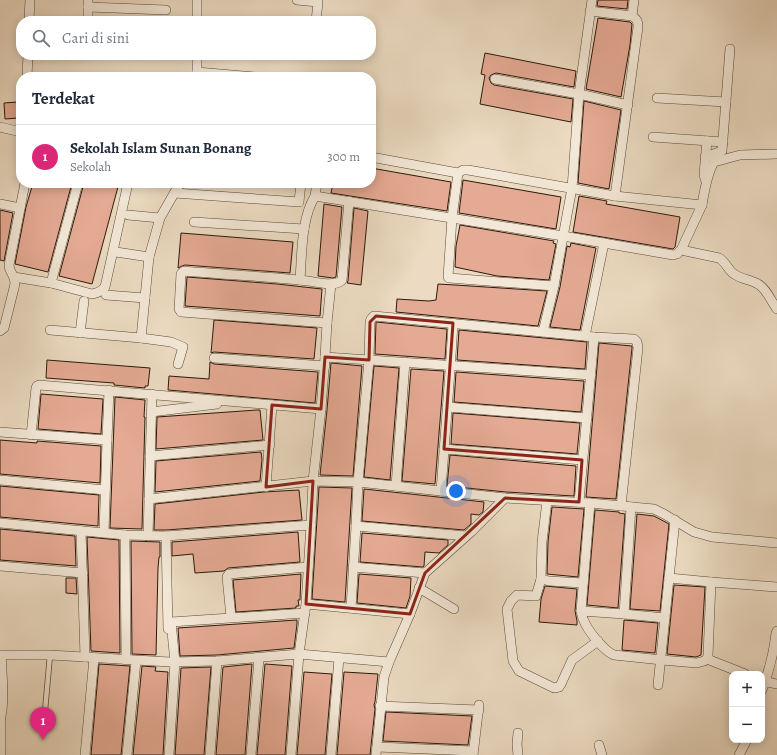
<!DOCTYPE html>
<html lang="id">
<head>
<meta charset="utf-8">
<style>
	:root { --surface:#fff; --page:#f6f6f7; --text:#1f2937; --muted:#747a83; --line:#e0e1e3; --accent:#db2777 }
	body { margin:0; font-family:Alegreya,serif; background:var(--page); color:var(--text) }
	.controls { position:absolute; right:12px; bottom:12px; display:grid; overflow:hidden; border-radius:8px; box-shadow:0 2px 10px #0003 }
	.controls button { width:36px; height:36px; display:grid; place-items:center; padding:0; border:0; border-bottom:1px solid var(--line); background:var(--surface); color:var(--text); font:20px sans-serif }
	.you { position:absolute; left:456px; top:491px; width:14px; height:14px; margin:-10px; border:3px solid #fff; border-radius:50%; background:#1a73e8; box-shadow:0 0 0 6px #1a73e833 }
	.badge { display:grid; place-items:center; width:26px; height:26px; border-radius:50%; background:var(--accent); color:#fff; font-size:13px; font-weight:700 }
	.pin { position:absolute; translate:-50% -33px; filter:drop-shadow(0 1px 2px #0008) }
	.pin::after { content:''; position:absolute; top:21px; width:14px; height:12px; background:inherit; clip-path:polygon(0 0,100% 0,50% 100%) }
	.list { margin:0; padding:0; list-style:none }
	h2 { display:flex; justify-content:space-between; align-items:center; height:52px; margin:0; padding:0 16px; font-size:17px }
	h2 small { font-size:13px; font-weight:400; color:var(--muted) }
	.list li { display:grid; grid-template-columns:26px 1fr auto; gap:12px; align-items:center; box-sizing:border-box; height:64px; padding:0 16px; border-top:1px solid var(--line) }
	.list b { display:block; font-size:15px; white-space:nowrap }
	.list p { margin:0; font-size:13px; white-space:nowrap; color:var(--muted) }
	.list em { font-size:13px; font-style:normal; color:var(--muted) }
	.icon { flex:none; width:22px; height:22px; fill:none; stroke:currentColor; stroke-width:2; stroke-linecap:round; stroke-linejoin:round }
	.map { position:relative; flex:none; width:777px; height:755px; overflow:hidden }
	.search { position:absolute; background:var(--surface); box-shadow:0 2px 10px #0003; left:16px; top:16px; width:360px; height:44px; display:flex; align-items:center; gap:10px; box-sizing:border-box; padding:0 14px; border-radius:16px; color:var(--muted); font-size:15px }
	.panel { position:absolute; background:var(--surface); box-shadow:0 2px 10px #0003; left:16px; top:72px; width:360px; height:116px; border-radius:16px }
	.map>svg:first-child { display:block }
	.building { fill:#e5aa94; stroke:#2b190a }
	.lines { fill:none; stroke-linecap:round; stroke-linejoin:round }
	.lane-casing { stroke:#5b4a38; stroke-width:6 }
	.street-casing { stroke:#5b4a38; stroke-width:10 }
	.lane { stroke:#f3e8d7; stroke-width:4.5 }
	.street { stroke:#f3e8d7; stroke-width:9 }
	.marked { fill:none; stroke:#8f2418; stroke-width:3; stroke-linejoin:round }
</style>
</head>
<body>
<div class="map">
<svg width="777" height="755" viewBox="0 0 777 755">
	<rect width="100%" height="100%" fill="#ecdbc2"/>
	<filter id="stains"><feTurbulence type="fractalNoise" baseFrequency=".005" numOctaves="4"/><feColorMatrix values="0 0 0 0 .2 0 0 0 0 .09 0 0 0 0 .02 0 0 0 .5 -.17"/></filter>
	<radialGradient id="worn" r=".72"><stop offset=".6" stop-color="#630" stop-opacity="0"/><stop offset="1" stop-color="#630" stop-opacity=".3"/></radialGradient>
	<g class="building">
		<polygon points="598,0 628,0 627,9 597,6"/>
		<polygon points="598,18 630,22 632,24 630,45 621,97 586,89"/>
		<polygon points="485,53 576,71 574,87 496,73 491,75 489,78 491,83 494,85 573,99 571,122 480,104 485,75 481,74"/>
		<polygon points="584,101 621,110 609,189 578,183"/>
		<polygon points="18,102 18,118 5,119 4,103"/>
		<polygon points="371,168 451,182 447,211 331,193 333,183 371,183"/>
		<polygon points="463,180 561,197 556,229 459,213"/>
		<polygon points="33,183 72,183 48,272 15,264 26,207"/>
		<polygon points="84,183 119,183 92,284 59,276"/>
		<polygon points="579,196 607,201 606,204 680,217 675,247 673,249 573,232"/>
		<polygon points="324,204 342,207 336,277 333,278 318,276"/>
		<polygon points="354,208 368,211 361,285 347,283 348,281"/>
		<polygon points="0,210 13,213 4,261 0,260"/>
		<polygon points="460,225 554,241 553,243 556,244 549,280 497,276 455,267 456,246"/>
		<polygon points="181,233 293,242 290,273 185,265 182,266 178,268"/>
		<polygon points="571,243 596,248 580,330 550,327 560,287 567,246 570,247"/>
		<polygon points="187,277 277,284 322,289 320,316 185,306"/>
		<polygon points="438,284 455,285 547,291 538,326 396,312 397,299 429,301 436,300"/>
		<polygon points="214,320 317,328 314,359 214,352 211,353"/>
		<polygon points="376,322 447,329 445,359 375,354"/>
		<polygon points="459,330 587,342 585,369 457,360"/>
		<polygon points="599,343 632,346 632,348 616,499 586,497"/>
		<polygon points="47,360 150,368 148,386 145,386 145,388 114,385 114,383 46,378"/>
		<polygon points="210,362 214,364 318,372 315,403 168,390 169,376 209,379"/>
		<polygon points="331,363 362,366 353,476 320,475 327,410"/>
		<polygon points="374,366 399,368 390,480 364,477"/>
		<polygon points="411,369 444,371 435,484 402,481"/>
		<polygon points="456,372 584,381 581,412 454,402"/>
		<polygon points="41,394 103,399 101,434 38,429"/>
		<polygon points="115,397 145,400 144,417 145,417 142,529 110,528"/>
		<polygon points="257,410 260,410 263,440 156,449 157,417"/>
		<polygon points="453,413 580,423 577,454 451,444"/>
		<polygon points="0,440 37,443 37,441 101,446 100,483 0,474"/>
		<polygon points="261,452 262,459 260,481 155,492 156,461"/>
		<polygon points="450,455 576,466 574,496 506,492 447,486"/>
		<polygon points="0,486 99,495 98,526 0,517"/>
		<polygon points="319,487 352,488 345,602 312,599"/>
		<polygon points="364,489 484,502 483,512 479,515 471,514 471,524 464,530 362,521"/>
		<polygon points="299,490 302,520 166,530 154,530 155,504 264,492"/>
		<polygon points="552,507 584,509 578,577 547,574 548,542"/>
		<polygon points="595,510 619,512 619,513 625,514 618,608 587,605"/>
		<polygon points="637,514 654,516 669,524 660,611 630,609"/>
		<polygon points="0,529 75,536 76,566 0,560"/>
		<polygon points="298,532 300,562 228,568 224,571 195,573 193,554 172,556 172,542"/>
		<polygon points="362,533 448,540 448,545 439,553 425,552 424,566 423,567 360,562"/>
		<polygon points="87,537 119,540 120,653 91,651"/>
		<polygon points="131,541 160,542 160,557 159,557 158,568 156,655 132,654"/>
		<polygon points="301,574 300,600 298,600 299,606 296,606 296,608 236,612 233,580"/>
		<polygon points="359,574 411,578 410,596 406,608 357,603"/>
		<polygon points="66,578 76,578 77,594 66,593"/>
		<polygon points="674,585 705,587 701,655 696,657 667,654"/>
		<polygon points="545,586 577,589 575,611 577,621 577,625 539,622 541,599"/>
		<polygon points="297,620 297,624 294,648 217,655 180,656 178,628"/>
		<polygon points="624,620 658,623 655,653 622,650"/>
		<polygon points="99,664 130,666 121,755 91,755"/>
		<polygon points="252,664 245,755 216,755 223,667"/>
		<polygon points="265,664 292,666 285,755 257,755"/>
		<polygon points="142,666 156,667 155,671 168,672 163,755 133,755"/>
		<polygon points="211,667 204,755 175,755 181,668"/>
		<polygon points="304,672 332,674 325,755 297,755"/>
		<polygon points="344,672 378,674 375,702 374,705 375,709 370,755 337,755"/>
		<polygon points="386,712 472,716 468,745 383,741"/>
	</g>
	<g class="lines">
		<defs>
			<polyline id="lane" points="43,733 50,655"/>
			<g id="street">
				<polyline points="197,0 197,21"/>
				<polyline points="297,0 318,2 316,21"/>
				<polyline points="88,7 166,10"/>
				<path d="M 590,11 L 632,16 C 637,19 638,21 638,27 L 615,196"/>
				<polyline points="632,16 634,0"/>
				<polyline points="29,21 30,0"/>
				<polyline points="88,21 88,0"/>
				<polyline points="197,72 255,77"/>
				<polyline points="27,77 28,55"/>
				<polyline points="197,77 197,55"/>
				<polyline points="495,79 579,94 628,105"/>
				<polyline points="657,98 726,102"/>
				<polyline points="0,127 21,132"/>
				<polyline points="653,137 723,142"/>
				<polyline points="705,157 722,151 730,49"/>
				<polyline points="458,173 452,218 448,277 449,278 554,286"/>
				<polyline points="705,179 704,174 707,141"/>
				<polyline points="175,193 299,202 301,183"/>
				<polyline points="315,196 317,183"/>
				<polyline points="0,204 20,208"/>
				<path d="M 702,205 C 704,193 707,173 714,162 L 740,155 L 777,154"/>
				<polyline points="128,215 160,218"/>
				<polyline points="194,222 304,229"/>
				<path d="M 681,250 L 719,258 C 726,262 728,270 734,274 C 741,279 751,280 758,284 C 766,288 771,301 777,309"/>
				<polyline points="116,252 149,257"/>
				<path d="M 14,277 L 51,283 L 92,294 C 98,293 102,291 105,287 L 128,183"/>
				<path d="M 300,280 C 302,253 301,219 315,196 L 563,236 L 673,255 L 677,254 L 681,250 L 702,205 L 615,196 L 468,170 L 463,170 L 458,173 L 371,157"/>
				<polyline points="51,283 78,183"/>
				<polyline points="106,295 145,298"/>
				<path d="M 327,323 L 181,312 L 179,309 L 181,274 L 184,271 C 226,275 267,276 308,281 C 317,282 334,287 341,281 L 342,280 L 349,201"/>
				<polyline points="50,330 141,338 171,342 183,347 178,364"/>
				<path d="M 0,331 L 4,328 L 14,288 C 15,285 15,281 14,278 C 12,273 9,270 9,265 L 25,183"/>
				<polyline points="543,332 554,286 572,188 579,94 592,0"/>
				<polyline points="80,333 84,301"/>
				<polyline points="585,336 604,243"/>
				<polyline points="141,338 149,257 160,218 180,183"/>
				<polyline points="325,357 591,375"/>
				<polyline points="214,358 325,366"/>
				<polyline points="447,407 587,418"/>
				<polyline points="151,412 217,404"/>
				<polyline points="0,432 107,440"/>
				<polyline points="31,435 36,388 37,386 39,385 321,409"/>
				<polyline points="444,449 582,460"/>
				<polyline points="150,456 270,445"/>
				<polyline points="0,480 105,490"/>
				<polyline points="396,486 405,362"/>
				<polyline points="266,487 272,405"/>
				<path d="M 441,491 C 445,435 450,379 453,323"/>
				<polyline points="149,499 313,481 358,482 505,498 590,503 654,509 664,514 694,532 712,537 777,543"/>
				<polyline points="547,501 542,542 541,579 549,581 583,583"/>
				<polyline points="579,502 594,337"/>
				<path d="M 590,503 L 581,611 C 582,614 582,618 584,621 C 588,631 604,651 614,655 L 662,660 L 697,663 L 704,661 L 707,659 L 708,656 L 711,582"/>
				<polyline points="0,523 125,535 166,536 311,525"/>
				<polyline points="356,526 466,536"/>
				<polyline points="81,531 85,657"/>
				<polyline points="104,533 107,440 109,390"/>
				<polyline points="125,535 126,660"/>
				<polyline points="148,536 152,394"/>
				<polyline points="166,536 168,629"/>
				<polyline points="0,566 83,573"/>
				<polyline points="353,567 425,573"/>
				<polyline points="669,578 711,582 777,587"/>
				<polyline points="541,579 536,596 517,595 511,601 507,609 513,661 519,671 554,688 559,687 561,684 572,660 598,641"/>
				<polyline points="419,588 454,609"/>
				<polyline points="306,604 410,614"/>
				<polyline points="351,608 356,526 358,482 369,360 370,322 371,319 374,316 594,337 634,339 637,342 638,348 621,506"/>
				<polyline points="581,611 624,614 665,618"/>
				<polyline points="624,614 631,507"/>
				<polyline points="231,617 227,577 229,574 308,567"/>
				<polyline points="707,659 745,674"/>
				<polyline points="762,681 777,684"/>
				<polyline points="658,685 675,520"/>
				<path d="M 762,690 C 769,671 774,652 776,633 L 777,631"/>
				<polyline points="380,706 479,710"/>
				<path d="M 0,720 C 5,706 2,672 1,655 L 50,655 L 170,662 L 217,661 L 299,654 L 389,662"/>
				<polyline points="1,720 1,755"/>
				<polyline points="599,745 602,755"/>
				<polyline points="377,747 473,751"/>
				<polyline points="85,755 94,658"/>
				<polyline points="127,755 136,661"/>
				<polyline points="169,755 175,662 171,622 305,613"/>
				<polyline points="210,755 217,661"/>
				<polyline points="251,755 259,658"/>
				<polyline points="291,755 299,654 306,604 311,525 313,481 321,409 325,357 327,323 331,284"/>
				<polyline points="331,755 339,658"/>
				<polyline points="376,755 384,677 389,662 410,614 425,573 471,532 505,498"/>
				<polyline points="473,755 479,705"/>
				<polyline points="518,755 517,744 518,733"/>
				<polyline points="739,755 747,740"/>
			</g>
		</defs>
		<use href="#lane" class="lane-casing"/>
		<use href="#street" class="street-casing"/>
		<use href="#lane" class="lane"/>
		<use href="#street" class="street"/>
	</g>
	<path class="marked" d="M 376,316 L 453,323 L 444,449 L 582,460 L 579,502 L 505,498 L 425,573 L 410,614 L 306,604 L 313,481 L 266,487 L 272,405 L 321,409 L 325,357 L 369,360 L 370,322 Z"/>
	<rect width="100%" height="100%" filter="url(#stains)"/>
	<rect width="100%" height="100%" fill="url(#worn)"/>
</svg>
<div class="controls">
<button>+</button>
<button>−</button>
</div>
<div class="you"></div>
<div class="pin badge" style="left:43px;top:740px">1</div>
<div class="search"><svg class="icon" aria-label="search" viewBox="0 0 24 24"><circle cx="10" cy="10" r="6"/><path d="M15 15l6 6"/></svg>Cari di sini</div>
<section class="panel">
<h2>Terdekat<small></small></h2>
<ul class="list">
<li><span class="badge">1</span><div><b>Sekolah Islam Sunan Bonang</b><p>Sekolah</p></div><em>300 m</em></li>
</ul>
</section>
</div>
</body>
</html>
